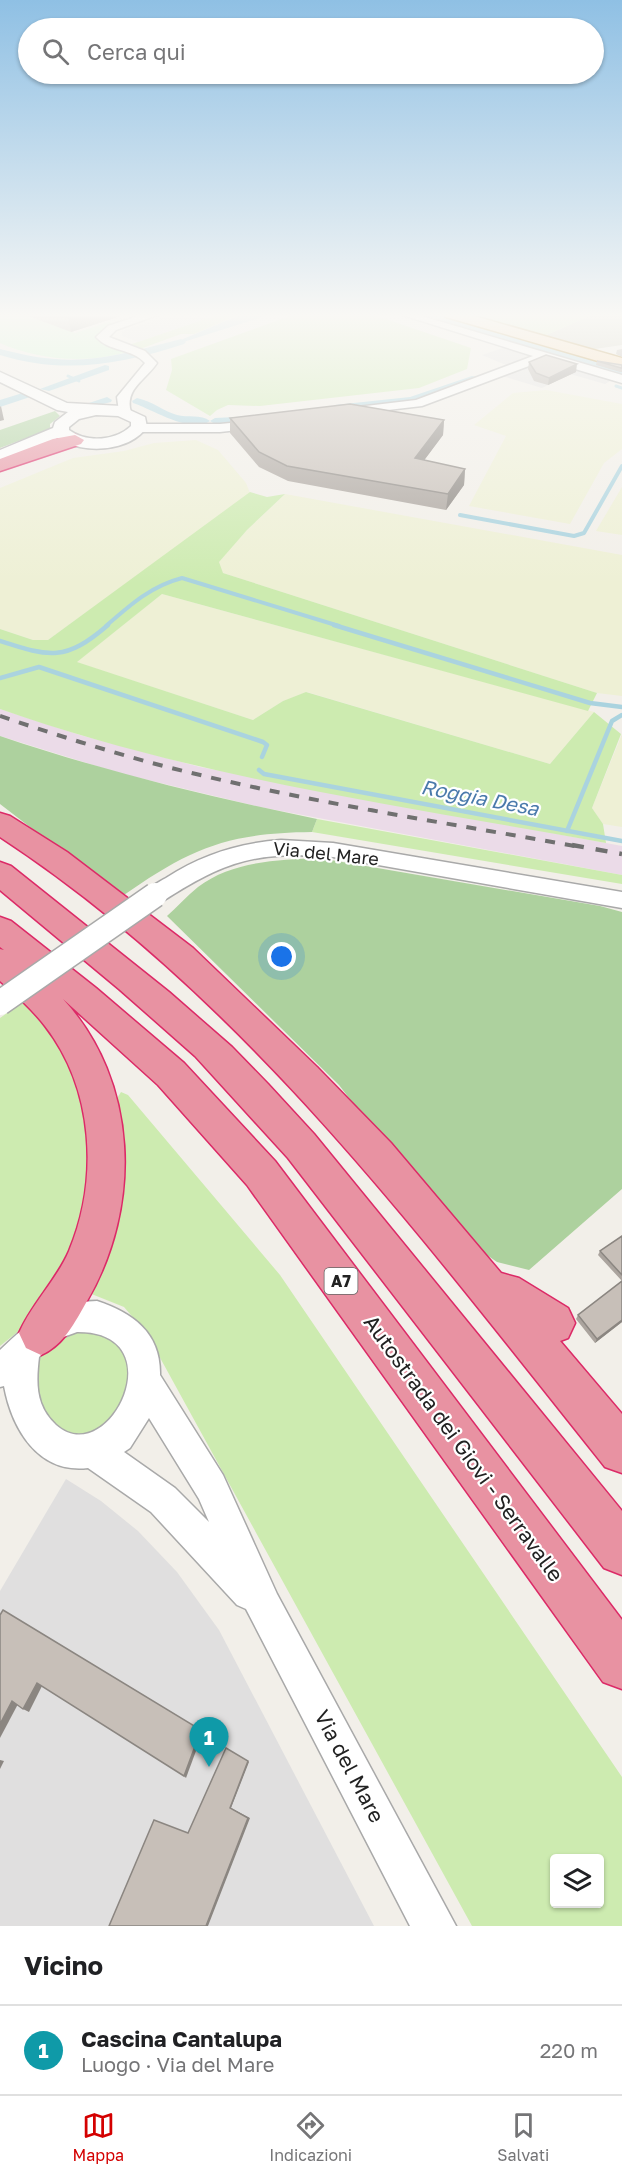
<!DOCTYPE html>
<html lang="it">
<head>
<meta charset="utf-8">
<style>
	:root { --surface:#fff; --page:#f2f2f2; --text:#202124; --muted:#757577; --line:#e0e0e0; --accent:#d40000 }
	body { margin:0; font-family:"Golos Text",sans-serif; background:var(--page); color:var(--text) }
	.controls { position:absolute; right:18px; bottom:18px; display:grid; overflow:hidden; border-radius:6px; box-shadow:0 2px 4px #0004 }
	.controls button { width:54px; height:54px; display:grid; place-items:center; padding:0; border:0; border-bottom:2px solid var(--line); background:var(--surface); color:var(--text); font:30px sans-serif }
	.you { position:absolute; left:282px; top:957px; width:21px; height:21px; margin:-15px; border:4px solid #fff; border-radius:50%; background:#1a73e8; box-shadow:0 0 0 9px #1a73e833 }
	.badge { display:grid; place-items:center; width:39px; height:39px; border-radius:50%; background:var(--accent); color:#fff; font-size:20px; font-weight:700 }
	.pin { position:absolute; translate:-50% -50px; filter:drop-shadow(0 2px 3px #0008) }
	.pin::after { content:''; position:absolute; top:32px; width:21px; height:18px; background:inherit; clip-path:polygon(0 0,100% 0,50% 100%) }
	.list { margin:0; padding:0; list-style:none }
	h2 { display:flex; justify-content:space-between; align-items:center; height:78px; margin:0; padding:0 24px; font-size:26px }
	h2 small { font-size:20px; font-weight:400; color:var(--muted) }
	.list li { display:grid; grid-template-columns:39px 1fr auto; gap:18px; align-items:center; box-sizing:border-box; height:90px; padding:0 24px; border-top:2px solid var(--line) }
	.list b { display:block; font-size:22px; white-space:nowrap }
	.list p { margin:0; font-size:20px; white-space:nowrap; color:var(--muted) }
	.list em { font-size:20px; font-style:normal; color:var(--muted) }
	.icon { flex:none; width:33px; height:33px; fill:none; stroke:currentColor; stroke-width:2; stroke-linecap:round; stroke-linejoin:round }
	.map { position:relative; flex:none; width:622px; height:1926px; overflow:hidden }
	.search { position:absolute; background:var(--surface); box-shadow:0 2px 4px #0004; left:18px; right:18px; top:18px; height:66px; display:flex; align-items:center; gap:15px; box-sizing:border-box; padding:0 21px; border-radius:33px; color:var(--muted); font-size:22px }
	.sheet { height:168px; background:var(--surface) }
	nav { display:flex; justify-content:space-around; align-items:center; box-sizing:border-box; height:84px; border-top:2px solid var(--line); background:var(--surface); font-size:16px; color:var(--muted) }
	nav a { display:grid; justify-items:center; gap:3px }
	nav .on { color:var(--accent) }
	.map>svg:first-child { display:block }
	.residential { fill:#e0dfdf }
	.industrial { fill:#ebdbe8 }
	.construction { fill:#c7c7b4 }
	.farmland { fill:#eef0d5 }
	.grass { fill:#cdebb0; fill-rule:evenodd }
	.forest { fill:#add19e }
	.park { fill:#c8facc }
	.parking { fill:#e2e2e2 }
	.water { fill:#aad3df }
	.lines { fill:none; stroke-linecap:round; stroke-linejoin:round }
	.stream-far2 { stroke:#aad3df; stroke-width:3 }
	.stream-far1 { stroke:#aad3df; stroke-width:4 }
	.stream { stroke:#aad3df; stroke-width:4.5 }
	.canal { fill:#aad3df; fill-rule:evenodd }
	.minor-casing { stroke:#a9a9a9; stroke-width:3 }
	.tertiary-casing { stroke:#a9a9a9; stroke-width:3 }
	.primary-casing { stroke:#a06b00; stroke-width:3 }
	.motorway-casing { stroke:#dc2a67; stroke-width:3 }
	.minor { fill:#fff; fill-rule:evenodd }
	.tertiary { fill:#fff; fill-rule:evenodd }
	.primary { fill:#fcd6a4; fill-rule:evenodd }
	.motorway { fill:#e892a2; fill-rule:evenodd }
	.rail-far1 { stroke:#707070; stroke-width:4; stroke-dasharray:10 10; stroke-linecap:butt }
	.rail { stroke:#707070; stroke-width:4.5; stroke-dasharray:12 12; stroke-linecap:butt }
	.minor-bridge-casing { stroke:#a9a9a9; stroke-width:27; stroke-linecap:butt }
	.minor-bridge { stroke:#fff; stroke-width:24 }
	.wall { fill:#aba49e }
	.shaded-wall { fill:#8b8681 }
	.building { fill:#c7bfb8; stroke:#8b8681; stroke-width:1.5 }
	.labels { text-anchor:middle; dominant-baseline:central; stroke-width:4.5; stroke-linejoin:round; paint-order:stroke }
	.shield { fill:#fff; stroke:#646464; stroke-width:1.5 }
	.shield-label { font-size:16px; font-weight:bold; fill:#222 }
	.street-label { font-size:18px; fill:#222; stroke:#fff }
	.water-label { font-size:20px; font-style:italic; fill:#4a7aab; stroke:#fff }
	.near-street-label { font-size:21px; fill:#222; stroke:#fff }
</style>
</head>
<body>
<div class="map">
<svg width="622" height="1926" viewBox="0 0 622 1926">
	<rect width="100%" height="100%" fill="#f2efe9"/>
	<g class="residential">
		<polygon points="508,346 614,379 605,384 570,374 542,388 496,374 513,368 482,355"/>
		<polygon points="66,1479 101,1501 138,1531 177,1572 219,1630 374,1926 0,1926 0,1591"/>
	</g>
	<polygon class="industrial" points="0,709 80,735 200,767 622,846 622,875 260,807 119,773 0,736"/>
	<polygon class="construction" points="594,314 622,314 622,345 588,350 542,337"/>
	<g class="farmland">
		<polygon points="546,390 622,404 622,449 604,463 570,524 469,506 506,436 474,425 513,393"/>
		<polygon points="196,440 218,450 246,483 250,493 48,640 33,640 0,629 0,488 73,458 124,451 154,443"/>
		<polygon points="622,487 622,535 596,531"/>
		<polygon points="285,494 622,555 622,696 597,693 223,573 218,562 247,530"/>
		<polygon points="162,594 594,712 550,764 307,692 283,701 253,720 76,662"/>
		<polygon points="622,734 622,827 603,824 592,808"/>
	</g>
	<g class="grass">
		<polygon points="219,314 240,314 194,334 181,334 140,349 129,345"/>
		<polygon points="295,314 371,314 471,348 467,369 419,388 260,406 228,405 217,410 210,416 166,390 172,370 171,359"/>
		<polygon points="464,314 594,314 542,337"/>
		<path d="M 250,492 L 267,497 L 285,494 L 247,530 L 219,562 L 223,573 L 597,693 L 588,711 L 162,594 L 77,662 L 253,720 L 283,701 L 306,692 L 550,764 L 594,712 L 621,734 L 592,808 L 603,824 L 606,843 C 402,806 196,778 0,709 L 0,629 L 33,640 L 48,640 Z"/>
		<polygon points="317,819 622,875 622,884 312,832"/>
		<polygon points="27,999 83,1080 94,1130 90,1210 50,1296 20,1330 0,1346 0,1018"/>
		<path d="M 121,1092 L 128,1095 L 280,1275 L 622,1777 L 622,1926 L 472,1926 L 147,1334 L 124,1307 L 89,1293 C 98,1272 109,1251 116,1229 C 129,1187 123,1142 116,1100 ZM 554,1858 L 600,1858 L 600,1904 L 554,1904 Z"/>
		<path d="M 78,1331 C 163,1335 124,1436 77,1435 C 65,1434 50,1426 38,1423 L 36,1359 L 60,1337 Z"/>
	</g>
	<g class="forest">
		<polygon points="55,411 60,416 50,424 50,429 0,448 0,430"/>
		<path d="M 0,736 C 104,771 209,797 317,819 L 312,832 C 226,833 191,848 121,897 L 0,804 Z"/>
		<path d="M 319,858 L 600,906 L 622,912 L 622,1189 L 529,1270 L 497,1262 L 461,1237 L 400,1164 L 339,1085 L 167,916 C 177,907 187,896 198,887 C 232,861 277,860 319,858 Z"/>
	</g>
	<path class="park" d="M 0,314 L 25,314 L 75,333 L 109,322 L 116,324 L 100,331 L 97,339 L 126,352 C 87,364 37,360 0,343 Z"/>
	<polygon class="parking" points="175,314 219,314 138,342 122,336 122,331"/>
	<g class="water">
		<polygon points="242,314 272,314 155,351"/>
		<polygon points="414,314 439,314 622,367 622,375"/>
	</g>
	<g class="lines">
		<g class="stream-far2">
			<polyline points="68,376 79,381"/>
			<polyline points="616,386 622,388"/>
		</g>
		<g class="stream-far1">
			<polyline points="460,515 574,536 584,533 622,466"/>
			<path d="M 106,626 C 130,605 151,586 182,578 L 339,626"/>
		</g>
		<g class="stream">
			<polyline points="334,625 590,703 622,707"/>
			<path d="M 0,641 C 50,657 65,662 108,625"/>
			<polyline points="0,678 39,667 263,742 267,745 262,757"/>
			<polyline points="259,770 264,774 622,841"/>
			<polyline points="567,831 612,721 622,715"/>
		</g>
		<g class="canal">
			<path d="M 181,339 L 186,342 L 184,344 C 123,364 63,375 0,355 L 0,349 C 75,369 108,358 181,339 Z"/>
			<polygon points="105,365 109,366 109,370 49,391 40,389"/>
			<polygon points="472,376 481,378 411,403 335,411 330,408 335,405 410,397"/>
			<polygon points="29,391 33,392 33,396 0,407 0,400"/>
			<polygon points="107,397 112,400 111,402 91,407 86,404"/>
			<path d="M 137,398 C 154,402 163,411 177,415 C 187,418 201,414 210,421 L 215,418 L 256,416 L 262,419 L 256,422 L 215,424 L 210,421 C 192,435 152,409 133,403 L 132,401 Z"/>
		</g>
		<defs>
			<g id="minor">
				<path d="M 144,314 L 160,314 L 116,330 L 109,337 L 145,351 L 157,363 C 146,380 124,389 131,412 L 125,416 L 119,412 L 117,397 L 145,363 C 132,348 109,352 96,337 L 108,326 Z"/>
				<polygon points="399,314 415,314 622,375 622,383 545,360 422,406 345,415 345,409 349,408 416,400 533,356"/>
				<polygon points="261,420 266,421 266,427 220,432 139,432 133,428 139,424 220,424"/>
				<path d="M 281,840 L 333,843 L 622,892 L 622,908 L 333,857 C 257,851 227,860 163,901 L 155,903 L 147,901 L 144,895 C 149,887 157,883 166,878 C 201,855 239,843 281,840 Z"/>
				<path d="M 97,1301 C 133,1313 161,1333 160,1375 L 223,1475 L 277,1594 L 456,1926 L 410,1926 L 246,1609 L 237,1605 L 151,1512 L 88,1468 C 38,1474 12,1429 4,1386 L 0,1387 L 0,1350 C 31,1321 51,1302 97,1301 ZM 77,1332 C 177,1331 109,1472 56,1425 C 35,1406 36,1382 39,1357 L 58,1339 ZM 149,1418 L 199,1499 L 209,1522 L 175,1488 L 124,1452 L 130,1448 Z"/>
			</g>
			<path id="tertiary" d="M 0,372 L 67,403 L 121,406 L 145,417 L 147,427 C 129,452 83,455 58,438 L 0,461 L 0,450 L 53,428 L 55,422 L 68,412 L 57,410 L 0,382 ZM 96,415 L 118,416 L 131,422 L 131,426 C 115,441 87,443 69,430 L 69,427 L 79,419 Z"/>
			<polygon id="primary" points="444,314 467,314 622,358 622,368 446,317"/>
			<g id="motorway">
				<polygon points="75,435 84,440 81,444 0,471 0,459 53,439"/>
				<path d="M 0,813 L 10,816 L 67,852 L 193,948 L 317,1067 L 391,1143 L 501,1273 L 519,1278 L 568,1308 L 575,1323 L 568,1338 L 560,1341 L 622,1414 L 622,1473 L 605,1467 C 423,1240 246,998 0,837 Z"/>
				<polygon points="0,862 11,866 169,992 232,1047 268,1084 314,1134 622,1511 622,1575 604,1568 288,1158 195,1056 119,989 0,890"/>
				<path d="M 0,917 L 11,921 L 96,988 L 184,1063 L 275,1161 L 622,1620 L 622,1689 L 603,1682 L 247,1185 L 158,1085 L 63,999 C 139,1082 142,1206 87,1301 C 75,1322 64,1345 41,1355 L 26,1348 L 19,1333 C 32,1303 56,1281 69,1251 C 99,1179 94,1089 45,1026 C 32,1009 16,995 0,981 L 0,949 L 4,950 L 0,947 Z"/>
			</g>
		</defs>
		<use href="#minor" class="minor-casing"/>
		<use href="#tertiary" class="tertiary-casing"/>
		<use href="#primary" class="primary-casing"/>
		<use href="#motorway" class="motorway-casing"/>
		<use href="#minor" class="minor"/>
		<use href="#tertiary" class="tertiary"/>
		<use href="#primary" class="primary"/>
		<use href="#motorway" class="motorway"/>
		<path class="rail-far1" d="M 0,716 C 50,733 101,749 152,763 C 293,800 437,821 580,847"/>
		<polyline class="rail" points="572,845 622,854"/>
		<defs>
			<polyline id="minor-bridge" points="0,1003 155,895"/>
		</defs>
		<use href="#minor-bridge" class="minor-bridge-casing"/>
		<use href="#minor-bridge" class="minor-bridge"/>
	</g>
	<g class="wall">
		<polygon points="23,314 127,314 71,332"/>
		<polygon points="622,349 622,357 616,354 617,350"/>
		<polygon points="597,361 622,365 622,372 620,372 596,365"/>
		<polygon points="529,362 576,372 548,385 534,381 528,369"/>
		<polygon points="230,418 444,420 443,435 424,460 465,469 464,485 446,510 288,481 259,467 230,433"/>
		<polygon points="622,1236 622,1322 595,1343 576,1319 578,1315 622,1281 598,1255 600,1251"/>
	</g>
	<g class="shaded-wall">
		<polygon points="72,314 127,314 71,332 68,315"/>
		<polygon points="577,364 576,372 548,385 549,378"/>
		<polygon points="1,406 4,420 0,421 0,407"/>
		<polygon points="444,420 443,435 414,474 415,458"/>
		<polygon points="465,469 464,485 446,510 448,494"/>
		<polygon points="622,1320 622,1322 595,1343 597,1339"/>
		<polygon points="37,1683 42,1686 29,1712 23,1709"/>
		<polygon points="12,1701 18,1704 0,1738 0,1724"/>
		<polygon points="201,1730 203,1732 186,1778 184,1776"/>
		<polygon points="0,1760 4,1761 0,1769"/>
		<polygon points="248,1761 249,1762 231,1808 250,1818 208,1926 206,1926 230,1808"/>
	</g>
	<g class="building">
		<polygon points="546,355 577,364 549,378 536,373 529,362"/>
		<polygon points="597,361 622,365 622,368 621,368"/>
		<polygon points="350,404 444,420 415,458 465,469 448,494 287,466 259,452 230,418"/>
		<polygon points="622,1236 622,1275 600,1251"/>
		<polygon points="622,1281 622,1320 597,1339 578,1315"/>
		<polygon points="3,1610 201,1730 184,1776 37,1683 23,1709 12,1701 0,1724 0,1615"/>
		<polygon points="226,1748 248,1761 230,1808 248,1818 206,1926 109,1926 154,1820 188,1833"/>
	</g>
	<linearGradient id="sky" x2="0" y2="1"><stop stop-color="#8fc0e4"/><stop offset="0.54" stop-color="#f9f8f5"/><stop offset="1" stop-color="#f9f8f5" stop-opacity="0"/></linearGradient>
	<rect width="622" height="584" fill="url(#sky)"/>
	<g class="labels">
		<rect class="shield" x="324.5" y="1268" width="33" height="26" rx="4.5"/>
		<g class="shield-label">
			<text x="341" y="1281">A7</text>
		</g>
		<g class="street-label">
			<text transform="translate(326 853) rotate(6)">Via del Mare</text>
		</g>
		<g class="water-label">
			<text transform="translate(480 797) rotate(11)">Roggia Desa</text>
		</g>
		<g class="near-street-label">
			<text transform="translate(464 1448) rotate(54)">Autostrada dei Giovi - Serravalle</text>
			<text transform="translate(350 1766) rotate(62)">Via del Mare</text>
		</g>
	</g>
</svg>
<div class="controls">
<button><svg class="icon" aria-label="layers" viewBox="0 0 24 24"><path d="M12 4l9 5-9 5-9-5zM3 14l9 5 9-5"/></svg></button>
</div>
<div class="you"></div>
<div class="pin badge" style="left:209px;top:1767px;background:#0f9aa8">1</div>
<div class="search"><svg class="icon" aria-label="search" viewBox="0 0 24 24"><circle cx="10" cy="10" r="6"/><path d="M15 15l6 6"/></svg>Cerca qui</div>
</div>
<section class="sheet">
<h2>Vicino<small></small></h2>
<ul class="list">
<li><span class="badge" style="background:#0f9aa8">1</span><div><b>Cascina Cantalupa</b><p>Luogo · Via del Mare</p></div><em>220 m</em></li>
</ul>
</section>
<nav>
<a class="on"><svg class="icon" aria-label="map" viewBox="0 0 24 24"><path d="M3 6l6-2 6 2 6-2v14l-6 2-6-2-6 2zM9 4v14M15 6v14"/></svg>Mappa</a>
<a><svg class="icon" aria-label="directions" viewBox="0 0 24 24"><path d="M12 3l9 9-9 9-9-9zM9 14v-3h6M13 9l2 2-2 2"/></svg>Indicazioni</a>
<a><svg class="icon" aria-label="saved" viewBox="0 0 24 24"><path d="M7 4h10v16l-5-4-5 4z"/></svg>Salvati</a>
</nav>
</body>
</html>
